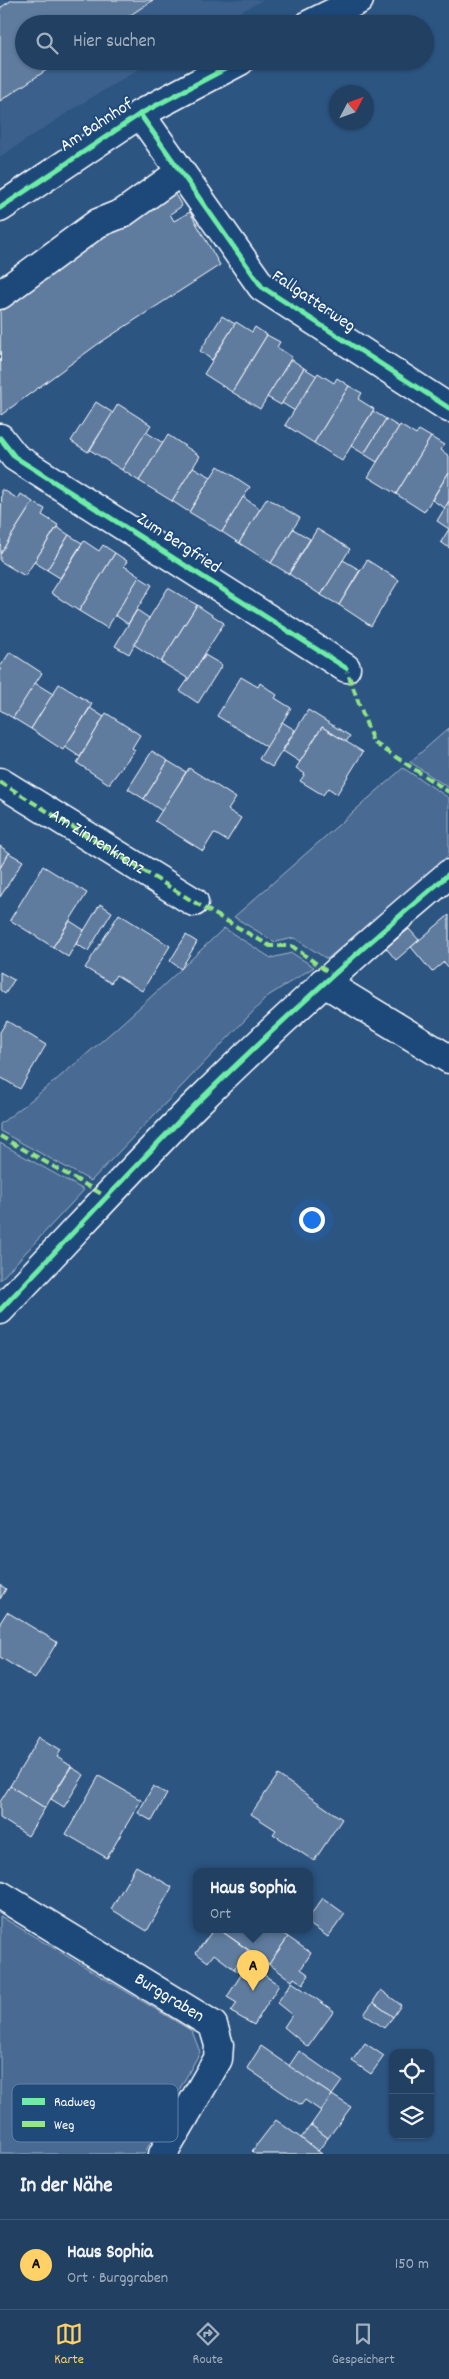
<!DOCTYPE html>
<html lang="de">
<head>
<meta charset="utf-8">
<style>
	:root { --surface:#214062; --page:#2d4b6b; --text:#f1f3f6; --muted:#a2afbe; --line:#3e5977; --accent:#ffd166 }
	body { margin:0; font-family:Dekko,sans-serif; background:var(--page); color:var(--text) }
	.controls { position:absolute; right:15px; bottom:15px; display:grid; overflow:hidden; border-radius:10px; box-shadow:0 1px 4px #0004 }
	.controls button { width:45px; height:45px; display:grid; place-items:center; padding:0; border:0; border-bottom:1px solid var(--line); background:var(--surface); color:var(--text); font:25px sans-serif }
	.compass { position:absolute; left:329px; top:85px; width:45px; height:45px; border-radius:50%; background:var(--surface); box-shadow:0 1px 4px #0004; rotate:49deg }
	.you { position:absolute; left:311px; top:1219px; width:18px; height:18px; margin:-12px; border:4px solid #fff; border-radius:50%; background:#1a73e8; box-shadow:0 0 0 8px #1a73e833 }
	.badge { display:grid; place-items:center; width:32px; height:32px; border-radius:50%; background:var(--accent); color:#111; font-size:16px; font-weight:700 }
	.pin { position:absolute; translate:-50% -41px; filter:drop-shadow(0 1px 2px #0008) }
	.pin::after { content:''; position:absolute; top:26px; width:18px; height:15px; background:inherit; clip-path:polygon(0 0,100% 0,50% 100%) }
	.popup { position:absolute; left:193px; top:1868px; width:120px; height:65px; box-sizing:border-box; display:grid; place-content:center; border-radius:10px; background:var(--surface); filter:drop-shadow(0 1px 4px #0005); font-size:16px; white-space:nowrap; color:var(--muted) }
	.popup b { font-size:19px; color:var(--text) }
	.popup::after { content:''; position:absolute; left:50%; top:100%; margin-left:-10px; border:10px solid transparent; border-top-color:var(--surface) }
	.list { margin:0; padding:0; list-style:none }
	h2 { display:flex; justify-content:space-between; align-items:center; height:65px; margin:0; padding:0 20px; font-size:21px }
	h2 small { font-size:16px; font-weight:400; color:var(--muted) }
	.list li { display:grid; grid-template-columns:32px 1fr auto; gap:15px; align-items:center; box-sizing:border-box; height:90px; padding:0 20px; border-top:1px solid var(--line) }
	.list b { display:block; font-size:19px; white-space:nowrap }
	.list p { margin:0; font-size:16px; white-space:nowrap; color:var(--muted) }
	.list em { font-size:16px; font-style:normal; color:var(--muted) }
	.icon { flex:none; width:28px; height:28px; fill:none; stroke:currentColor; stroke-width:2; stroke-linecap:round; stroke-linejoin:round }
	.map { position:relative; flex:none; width:449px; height:2154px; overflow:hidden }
	.search { position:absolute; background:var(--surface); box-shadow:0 1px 4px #0004; left:15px; right:15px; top:15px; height:55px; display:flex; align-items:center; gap:12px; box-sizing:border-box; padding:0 18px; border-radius:28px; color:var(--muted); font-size:19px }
	.sheet { height:155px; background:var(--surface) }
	nav { display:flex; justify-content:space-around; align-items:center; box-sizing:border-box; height:70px; border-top:1px solid var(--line); background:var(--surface); font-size:14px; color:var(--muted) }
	nav a { display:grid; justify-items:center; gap:2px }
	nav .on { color:var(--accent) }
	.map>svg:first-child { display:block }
	.built { fill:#3b618b }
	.green { fill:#486b92; stroke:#a4b5c8 }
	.building { fill:#5e7c9f; stroke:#fff }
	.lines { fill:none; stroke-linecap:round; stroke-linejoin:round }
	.minor-casing { stroke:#fff; stroke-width:31 }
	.minor { stroke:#1f4a7a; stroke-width:28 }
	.quiet { stroke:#94e586; stroke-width:4; stroke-dasharray:8 4; stroke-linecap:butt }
	.cycleway-casing { stroke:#1f4a7a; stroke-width:8 }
	.cycleway { stroke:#6deda7; stroke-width:5 }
	.labels { text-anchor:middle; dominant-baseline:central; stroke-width:4; stroke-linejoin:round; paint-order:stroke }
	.street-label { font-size:18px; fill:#fff; stroke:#1f4a7a }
	.key { fill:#1f4a7a; stroke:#6280a2; stroke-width:1 }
	.key-label { font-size:14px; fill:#fff }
</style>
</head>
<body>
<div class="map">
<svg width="449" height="2154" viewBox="0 0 449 2154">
	<rect width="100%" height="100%" fill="#2c5582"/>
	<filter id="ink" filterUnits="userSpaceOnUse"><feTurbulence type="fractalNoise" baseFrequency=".02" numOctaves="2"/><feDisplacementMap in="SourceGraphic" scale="10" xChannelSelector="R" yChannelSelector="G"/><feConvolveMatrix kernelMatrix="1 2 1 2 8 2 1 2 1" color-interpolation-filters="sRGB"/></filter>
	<g filter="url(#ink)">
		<polygon class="built" points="0,0 263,0 218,24 24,24 24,61 152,61 73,109 0,157"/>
		<g class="green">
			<polygon points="449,728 449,788 410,762"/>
			<polygon points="403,768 449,798 449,855 327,959 294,938 275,942 234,917"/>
			<path d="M 224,928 L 271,958 L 292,953 L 314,967 L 268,996 L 91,1181 L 0,1131 L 0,1124 C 80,1064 152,997 224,928 Z"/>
			<polygon points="0,1143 84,1190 0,1280"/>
			<polygon points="0,1916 192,2031 200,2052 144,2154 0,2154"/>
		</g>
		<g class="building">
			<polygon points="12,0 153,0 117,24 24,24 24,61 60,61 0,101 0,8"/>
			<polygon points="174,193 182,206 170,214 174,221 190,212 220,265 98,344 1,415 0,309 97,241"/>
			<polygon points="222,316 235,324 212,360 200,351"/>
			<polygon points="236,322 252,332 255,327 267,335 232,392 204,374"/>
			<polygon points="267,335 280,342 277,347 292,357 260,409 232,392"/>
			<polygon points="291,359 304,368 281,405 267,397"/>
			<polygon points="304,368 317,376 295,411 282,403"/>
			<polygon points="318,373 334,383 337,378 349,386 314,443 285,425"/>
			<polygon points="349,386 362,393 358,399 374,409 342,461 314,443"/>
			<polygon points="96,402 113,413 88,452 71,441"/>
			<polygon points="118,404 151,425 122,470 90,450"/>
			<polygon points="373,411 386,419 364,454 351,446"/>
			<polygon points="386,419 399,427 377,462 364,454"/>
			<polygon points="400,425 416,435 419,430 431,437 396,494 368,477"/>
			<polygon points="146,432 163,443 139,481 122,470"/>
			<polygon points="168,435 200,456 172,501 139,481"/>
			<polygon points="431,437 444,445 441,450 449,456 449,472 424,512 396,494"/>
			<polygon points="218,466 250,487 222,532 189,512"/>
			<polygon points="193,467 211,477 189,512 172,501"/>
			<polygon points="449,472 449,501 445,508 432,500"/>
			<polygon points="2,489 18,499 21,494 33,502 0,554"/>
			<polygon points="243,497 260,509 239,543 222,532"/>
			<polygon points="267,498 300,518 271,563 239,543"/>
			<polygon points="449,501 449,529 437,521"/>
			<polygon points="33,502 45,509 42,515 58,525 25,576 0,561 0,554"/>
			<polygon points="57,527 69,535 47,570 34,562"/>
			<polygon points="293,529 310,539 289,574 271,563"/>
			<polygon points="317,529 350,549 321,595 289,574"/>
			<polygon points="449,529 449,548 441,542"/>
			<polygon points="69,535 82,543 60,578 47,570"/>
			<polygon points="84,541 99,551 103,545 115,553 79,611 51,593"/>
			<polygon points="115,553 127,561 124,566 140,576 107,628 79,611"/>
			<polygon points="343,560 360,570 339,605 321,595"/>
			<polygon points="367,560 399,580 371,626 339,605"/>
			<polygon points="139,577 152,585 128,624 115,615"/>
			<polygon points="168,588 197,605 161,662 133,644"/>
			<polygon points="197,605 224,623 189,679 161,662"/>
			<polygon points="137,610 149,618 129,654 115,646"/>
			<polygon points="10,652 42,673 13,718 0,710 0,667"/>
			<polygon points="205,655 222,665 198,703 180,691"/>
			<polygon points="241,677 258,687 260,683 277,695 275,698 291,708 267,747 217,716"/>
			<polygon points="35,683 53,694 31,729 13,718"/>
			<polygon points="59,684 92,704 63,750 31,729"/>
			<polygon points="90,708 104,717 80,757 65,747"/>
			<polygon points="308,710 350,736 346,742 322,727 300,762 283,751"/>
			<polygon points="106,713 140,735 132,748 135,750 109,784 77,763"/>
			<polygon points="282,722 295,730 272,767 259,759"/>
			<polygon points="322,727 363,752 337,794 328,788 323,795 300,781 305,774 296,768"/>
			<polygon points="152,751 168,761 144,799 128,789"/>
			<polygon points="168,761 186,772 162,811 144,799"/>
			<polygon points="189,768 236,798 228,810 241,818 227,841 214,833 203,851 155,821"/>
			<polygon points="0,846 10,853 0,868"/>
			<polygon points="9,853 23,861 0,897 0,868"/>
			<polygon points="43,866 87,893 53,947 10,920"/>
			<polygon points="100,904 112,912 88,951 76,944"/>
			<polygon points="119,914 170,946 142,991 116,975 111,983 85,968"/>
			<polygon points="449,915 449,968 444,962 432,972 411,947"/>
			<polygon points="70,921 84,930 68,957 53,947"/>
			<polygon points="409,929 419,940 396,960 386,948"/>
			<polygon points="186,935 197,942 181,969 170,961"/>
			<polygon points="0,972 14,980 5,994 0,990"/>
			<polygon points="7,1021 46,1045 20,1089 0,1077 0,1032"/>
			<polygon points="0,1585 6,1589 0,1599"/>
			<polygon points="7,1612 57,1642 35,1679 0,1657 0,1623"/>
			<polygon points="40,1737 61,1750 57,1757 71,1766 45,1808 10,1786"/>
			<polygon points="71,1767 84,1775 64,1807 51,1799"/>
			<polygon points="278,1775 342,1819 314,1861 273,1834 276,1830 251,1814"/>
			<polygon points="99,1776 141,1800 107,1858 66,1834"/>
			<polygon points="10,1786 45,1808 28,1836 0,1818 0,1802"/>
			<polygon points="153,1786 167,1794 152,1821 138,1813"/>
			<polygon points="136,1866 172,1887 147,1931 111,1909"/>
			<polygon points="323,1898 345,1914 328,1937 309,1924 309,1917"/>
			<polygon points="213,1930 220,1930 248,1950 234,1969 214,1954 208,1962 196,1953"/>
			<polygon points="220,1930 278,1930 288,1937 269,1964"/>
			<polygon points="288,1937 311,1953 301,1969 309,1975 303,1984 294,1978 292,1981 269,1964"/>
			<polygon points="248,1950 269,1964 262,1974 248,1964 242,1974 234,1969"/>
			<polygon points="248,1964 279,1985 254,2025 231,2012 237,2003 227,1997"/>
			<polygon points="292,1982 334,2011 308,2047 284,2027 292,2015 277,2003"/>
			<polygon points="381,1990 401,2005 393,2017 373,2002"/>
			<polygon points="373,2002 393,2017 384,2028 364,2014"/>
			<polygon points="365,2043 384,2056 371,2074 352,2061"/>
			<polygon points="261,2046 332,2095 321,2111 305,2100 301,2105 247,2068"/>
			<polygon points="299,2051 342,2081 332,2095 289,2066"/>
			<polygon points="332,2095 351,2107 328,2138 311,2125"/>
			<polygon points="276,2120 301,2138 322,2154 255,2154 252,2151"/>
			<polygon points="311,2125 328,2138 318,2151 301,2138"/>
		</g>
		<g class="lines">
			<defs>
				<g id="minor">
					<polyline points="310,24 359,0"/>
					<polyline points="140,114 262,287 449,408"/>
					<polyline points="0,208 140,114 240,61"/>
					<polyline points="0,295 98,223 123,213 180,172"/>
					<polyline points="0,438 15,457 346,668"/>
					<path id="s1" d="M 0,782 L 194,902"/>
					<polyline points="323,982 449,1059"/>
					<path d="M 0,1310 C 64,1243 126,1175 191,1109 C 274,1027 360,949 449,874"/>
					<path id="s2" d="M 0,1895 L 213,2025 L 219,2045 L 218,2059 L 163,2154"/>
				</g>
			</defs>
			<use href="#minor" class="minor-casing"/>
			<use href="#minor" class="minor"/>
			<g class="quiet">
				<polyline points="343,666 346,668 373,742 449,792"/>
				<polyline points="0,782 194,902 270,946 292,946 332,975"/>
				<polyline points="0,1136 107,1197"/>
			</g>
			<defs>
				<g id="cycleway">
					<polyline points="140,114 262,287 449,408"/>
					<polyline points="0,208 140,114 240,61"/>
					<polyline points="0,438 15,457 346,668"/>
					<path d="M 0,1310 C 64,1243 126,1175 191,1109 C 274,1027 360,949 449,874"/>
				</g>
			</defs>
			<use href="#cycleway" class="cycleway-casing"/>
			<use href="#cycleway" class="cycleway"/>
		</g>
	</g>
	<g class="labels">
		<g class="street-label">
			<text transform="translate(97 126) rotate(-33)">Am Bahnhof</text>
			<text transform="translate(313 302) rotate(34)">Fallgatterweg</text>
			<text transform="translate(178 544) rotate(33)">Zum Bergfried</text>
			<text stroke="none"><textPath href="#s1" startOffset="114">Am Zinnenkranz</textPath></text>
			<text stroke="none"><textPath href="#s2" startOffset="198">Burggraben</textPath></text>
		</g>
	</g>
	<rect x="12" y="2084" width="166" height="58" rx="8" class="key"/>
	<rect x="22" y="2098" width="23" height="7" fill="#6deda7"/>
	<rect x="22" y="2121" width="23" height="6" fill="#94e586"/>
	<g class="key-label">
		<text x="54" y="2106">Radweg</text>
		<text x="54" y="2129">Weg</text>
	</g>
</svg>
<div class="controls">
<button><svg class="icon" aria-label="locate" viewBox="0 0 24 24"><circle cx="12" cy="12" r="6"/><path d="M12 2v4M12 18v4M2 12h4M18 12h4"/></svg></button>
<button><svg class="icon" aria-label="layers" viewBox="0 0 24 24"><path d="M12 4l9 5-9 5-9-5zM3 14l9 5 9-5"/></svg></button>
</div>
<svg class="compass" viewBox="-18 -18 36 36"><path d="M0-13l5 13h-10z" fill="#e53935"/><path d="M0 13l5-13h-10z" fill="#a2afbe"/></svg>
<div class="you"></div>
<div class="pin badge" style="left:253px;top:1991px">A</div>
<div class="popup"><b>Haus Sophia</b>Ort</div>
<div class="search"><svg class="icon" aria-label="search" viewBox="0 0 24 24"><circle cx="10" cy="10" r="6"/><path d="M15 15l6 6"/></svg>Hier suchen</div>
</div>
<section class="sheet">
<h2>In der Nähe<small></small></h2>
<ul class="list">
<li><span class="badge">A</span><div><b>Haus Sophia</b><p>Ort · Burggraben</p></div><em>150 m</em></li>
</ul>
</section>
<nav>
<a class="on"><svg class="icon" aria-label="map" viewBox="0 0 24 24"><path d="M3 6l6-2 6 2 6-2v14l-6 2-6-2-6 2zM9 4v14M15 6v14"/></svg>Karte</a>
<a><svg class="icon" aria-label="directions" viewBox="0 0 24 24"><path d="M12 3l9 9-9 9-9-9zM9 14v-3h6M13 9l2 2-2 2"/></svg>Route</a>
<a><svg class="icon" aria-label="saved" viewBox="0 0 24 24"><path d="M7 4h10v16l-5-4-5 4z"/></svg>Gespeichert</a>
</nav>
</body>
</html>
